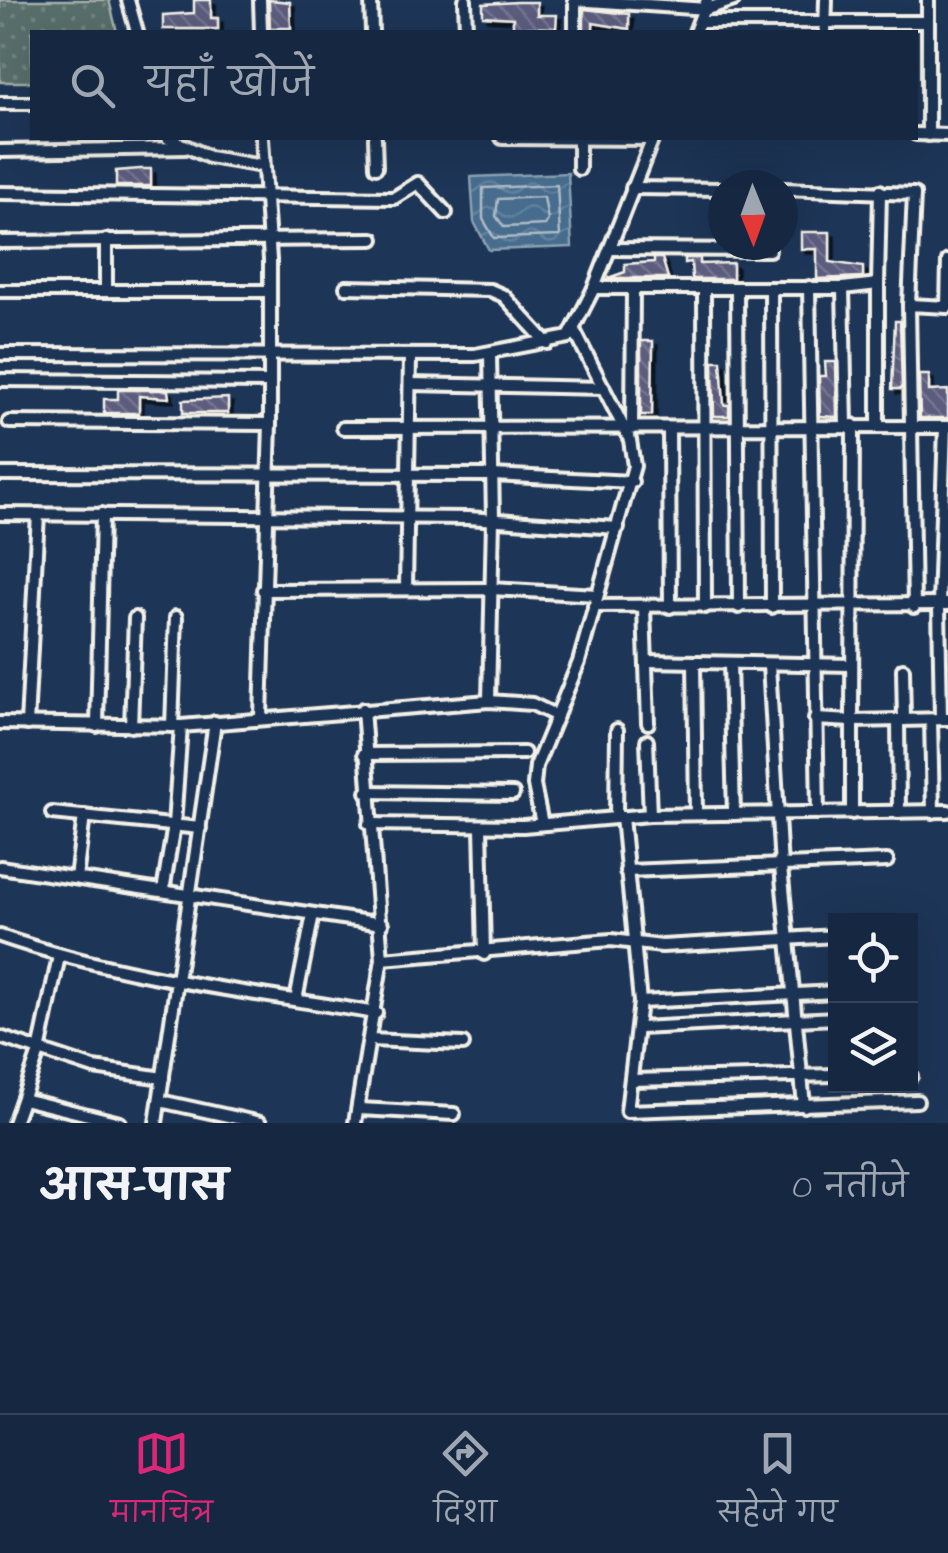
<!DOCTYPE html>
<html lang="hi">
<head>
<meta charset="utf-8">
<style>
	:root { --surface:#162841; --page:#23344c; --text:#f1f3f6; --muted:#9ea6b1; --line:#35445a; --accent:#db2777 }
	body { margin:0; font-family:"Architects Daughter","Playpen Sans Deva",sans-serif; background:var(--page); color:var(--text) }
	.controls { position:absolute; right:30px; bottom:30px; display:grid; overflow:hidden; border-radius:0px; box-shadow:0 10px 40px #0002 }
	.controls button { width:90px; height:90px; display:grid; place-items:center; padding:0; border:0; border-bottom:2px solid var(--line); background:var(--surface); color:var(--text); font:50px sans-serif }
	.compass { position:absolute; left:708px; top:170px; width:90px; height:90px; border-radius:50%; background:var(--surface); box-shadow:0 10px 40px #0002; rotate:179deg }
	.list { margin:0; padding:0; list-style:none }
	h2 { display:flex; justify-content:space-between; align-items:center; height:130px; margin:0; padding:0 40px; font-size:42px }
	h2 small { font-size:32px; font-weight:400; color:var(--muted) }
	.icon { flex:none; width:55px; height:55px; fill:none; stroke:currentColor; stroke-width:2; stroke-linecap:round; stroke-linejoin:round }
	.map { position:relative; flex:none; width:948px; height:1123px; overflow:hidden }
	.search { position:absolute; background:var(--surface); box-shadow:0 10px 40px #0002; left:30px; right:30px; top:30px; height:110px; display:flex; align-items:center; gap:25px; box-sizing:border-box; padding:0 35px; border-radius:0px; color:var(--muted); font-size:38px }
	.sheet { height:290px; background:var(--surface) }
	nav { display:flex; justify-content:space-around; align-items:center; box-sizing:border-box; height:140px; border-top:2px solid var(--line); background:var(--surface); font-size:28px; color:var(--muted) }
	nav a { display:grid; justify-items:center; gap:5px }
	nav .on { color:var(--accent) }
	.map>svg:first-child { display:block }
	.park { fill:url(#park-dots); stroke:#a6b0a9; stroke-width:2.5 }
	.water { fill:url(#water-waves); stroke:#8ca1b2; stroke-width:2.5 }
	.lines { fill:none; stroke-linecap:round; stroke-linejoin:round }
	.shore { stroke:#aebcc4; stroke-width:2.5 }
	.building { fill:url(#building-back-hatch); stroke:#f4f1e8; stroke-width:2.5; filter:url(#shadow) }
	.minor-casing { stroke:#f4f1e8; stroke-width:18 }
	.minor { stroke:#1d3557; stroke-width:10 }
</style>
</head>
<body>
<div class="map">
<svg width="948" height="1123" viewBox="0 0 948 1123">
	<defs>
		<pattern id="park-dots" width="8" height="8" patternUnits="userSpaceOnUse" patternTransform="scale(2.5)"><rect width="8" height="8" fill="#596e6a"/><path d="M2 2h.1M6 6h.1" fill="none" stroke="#71837f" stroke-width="1.8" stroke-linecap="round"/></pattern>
		<pattern id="water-waves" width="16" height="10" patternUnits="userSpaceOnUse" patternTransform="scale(2.5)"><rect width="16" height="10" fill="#466c8e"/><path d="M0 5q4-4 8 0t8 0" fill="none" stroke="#61819e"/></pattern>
		<pattern id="building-back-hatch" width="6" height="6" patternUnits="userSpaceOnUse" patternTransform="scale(2.5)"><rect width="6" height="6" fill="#5b5c7e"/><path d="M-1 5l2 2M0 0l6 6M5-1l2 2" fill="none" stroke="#737490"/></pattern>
		<filter id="shadow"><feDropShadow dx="4.5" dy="4.5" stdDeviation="0" flood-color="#0009"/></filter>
	</defs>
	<rect width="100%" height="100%" fill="#1d3557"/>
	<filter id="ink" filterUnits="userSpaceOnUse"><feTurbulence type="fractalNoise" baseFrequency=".01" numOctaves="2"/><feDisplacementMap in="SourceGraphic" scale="20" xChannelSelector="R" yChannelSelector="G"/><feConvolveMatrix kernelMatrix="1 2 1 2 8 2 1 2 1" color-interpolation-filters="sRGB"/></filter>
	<g filter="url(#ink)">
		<polygon class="park" points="0,0 109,0 117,32 32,32 32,82 0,82"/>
		<polygon class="water" points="568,173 572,247 489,250 474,222 471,177"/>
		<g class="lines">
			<g class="shore">
				<polygon points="557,185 560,236 494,238 483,219 483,188"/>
				<polygon points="544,197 548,220 545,225 504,227 496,216 498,199"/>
			</g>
		</g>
		<g class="building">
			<polygon points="194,0 211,0 211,18 218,18 218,29 163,29 163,15 194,13"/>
			<polygon points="269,0 290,2 291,28 270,28"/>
			<polygon points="517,2 537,2 537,15 557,15 556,28 513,27 513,18 483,16 483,4"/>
			<polygon points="584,9 629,14 629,29 593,23 593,32 584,32"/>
			<polygon points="140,169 151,169 151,186 116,186 116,171"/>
			<polygon points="801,232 830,232 830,262 863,267 863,277 817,279 817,249 801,249"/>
			<polygon points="654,258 662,258 668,278 608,278 625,272 625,264 654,262"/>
			<polygon points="685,258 700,258 700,264 733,263 733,279 692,279 691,262 685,263"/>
			<polygon points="895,321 900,321 902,389 892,389"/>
			<polygon points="641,341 653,341 652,415 641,415"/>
			<polygon points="713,361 721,361 724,405 729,405 729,416 714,416"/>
			<polygon points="825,362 836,362 837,417 820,416 819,376 826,376"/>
			<polygon points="919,375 929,375 929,391 948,390 948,418 920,418"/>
			<polygon points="118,390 168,390 169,398 139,396 139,413 104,413 104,399 118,399"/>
			<polygon points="228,398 228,413 183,413 183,400"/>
		</g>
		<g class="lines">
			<defs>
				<g id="minor">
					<polyline points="128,0 137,32"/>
					<polyline points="260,0 261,32"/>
					<polyline points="371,0 372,32"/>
					<polyline points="465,0 466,32"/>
					<polyline points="574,0 707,9 734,0"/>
					<polyline points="575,0 575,32"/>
					<polyline points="701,22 928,22"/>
					<polyline points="695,32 707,0"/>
					<polyline points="825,32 826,0"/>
					<polyline points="0,103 32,103"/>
					<polyline points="916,134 948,135"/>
					<polyline points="928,135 928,0"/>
					<polyline points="168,138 209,157 262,166"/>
					<polyline points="375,138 376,167"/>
					<polyline points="502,138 652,139"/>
					<polyline points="579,138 579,169"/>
					<polyline points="0,151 185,148"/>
					<polyline points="632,188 723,189"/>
					<polyline points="783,189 914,194 909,305"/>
					<polyline points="0,193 394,198 418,183 446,213"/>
					<polyline points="0,242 373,239"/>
					<polyline points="610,249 769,250"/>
					<polyline points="346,287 490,290 504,296 547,343"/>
					<polyline points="809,287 818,813"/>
					<polyline points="594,288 843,288 846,425"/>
					<polyline points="737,288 739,607"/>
					<polyline points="771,288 772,607"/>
					<polyline points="843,288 878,284 880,191"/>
					<polyline points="704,289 705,607"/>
					<polyline points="106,290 106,240"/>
					<polyline points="0,291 270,291"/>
					<polyline points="947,307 948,261"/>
					<polyline points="0,354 475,355 569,337 594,288 653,138"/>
					<polyline points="0,380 268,382"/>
					<polyline points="410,384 604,388"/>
					<polyline points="9,422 270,424"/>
					<polyline points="853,425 852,721 948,719"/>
					<polyline points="878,425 878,284"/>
					<polyline points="343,428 948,427"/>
					<polyline points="669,428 670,607"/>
					<polyline points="632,429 633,288"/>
					<polyline points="0,474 493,475 632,482"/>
					<polyline points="0,514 468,518 618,528"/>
					<polyline points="406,588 410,357"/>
					<polyline points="263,590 492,589 597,595"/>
					<polyline points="594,606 948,604"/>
					<polyline points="914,607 909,305 948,307"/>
					<polyline points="644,608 648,723"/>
					<polyline points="646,661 851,665"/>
					<polyline points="694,662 696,814"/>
					<polyline points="730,663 734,814"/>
					<polyline points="769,665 781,867 804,1106"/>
					<polyline points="903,669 904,720"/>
					<polyline points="489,701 493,519 490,354"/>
					<polyline points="261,717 270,424 270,260 262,138"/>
					<polyline points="815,719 852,721 852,813"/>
					<polyline points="941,719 939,605 945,427"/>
					<polyline points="898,720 899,812"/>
					<polyline points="931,720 933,812"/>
					<polyline points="0,723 181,726 489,701 532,704 557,716"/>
					<polyline points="27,724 38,514"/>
					<polyline points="97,726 102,514"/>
					<polyline points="131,726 135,618"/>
					<polyline points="172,726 176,617"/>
					<polyline points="647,741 650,815"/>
					<polyline points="364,754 524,753"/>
					<polyline points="367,792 513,794"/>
					<polyline points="52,813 200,828"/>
					<polyline points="616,817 617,730"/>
					<polyline points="622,817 640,1002 627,1111 917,1101"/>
					<polyline points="369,824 523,826 650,815 948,811"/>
					<polyline points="542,824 534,785 536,766 579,662 634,466 630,440 575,332"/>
					<polyline points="481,826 484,954"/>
					<polyline points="0,867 382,924"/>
					<polyline points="626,871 887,861"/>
					<polyline points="76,878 84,816"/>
					<polyline points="163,891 174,825 181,726"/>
					<path d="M 0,936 C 122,978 249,992 376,1013"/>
					<polyline points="382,959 611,940 662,946 836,936"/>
					<polyline points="296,1000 313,914"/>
					<polyline points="640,1002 836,992"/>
					<polyline points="640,1028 836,1018"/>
					<polyline points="0,1037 94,1068 163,1078"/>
					<polyline points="370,1040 463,1044"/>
					<polyline points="910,1076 911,1076"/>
					<polyline points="632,1080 836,1075"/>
					<polyline points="23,1099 120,1123"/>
					<polyline points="160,1101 260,1123"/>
					<polyline points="359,1109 454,1114"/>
					<polyline points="14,1123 39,1052 59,956"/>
					<polyline points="156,1123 215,722"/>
					<polyline points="355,1123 382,959 363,709"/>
				</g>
			</defs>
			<use href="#minor" class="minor-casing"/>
			<use href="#minor" class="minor"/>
		</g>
	</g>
</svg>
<div class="controls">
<button><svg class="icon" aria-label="locate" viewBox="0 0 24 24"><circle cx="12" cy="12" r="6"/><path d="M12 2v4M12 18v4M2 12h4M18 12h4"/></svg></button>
<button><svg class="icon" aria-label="layers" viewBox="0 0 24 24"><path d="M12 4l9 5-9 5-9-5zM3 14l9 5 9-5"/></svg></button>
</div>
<svg class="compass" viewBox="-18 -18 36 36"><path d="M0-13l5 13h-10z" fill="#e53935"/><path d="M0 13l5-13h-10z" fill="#9ea6b1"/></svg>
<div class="search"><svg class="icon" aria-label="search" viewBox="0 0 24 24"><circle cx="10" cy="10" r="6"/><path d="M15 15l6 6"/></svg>यहाँ खोजें</div>
</div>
<section class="sheet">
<h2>आस-पास<small>0 नतीजे</small></h2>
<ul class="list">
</ul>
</section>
<nav>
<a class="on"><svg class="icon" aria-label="map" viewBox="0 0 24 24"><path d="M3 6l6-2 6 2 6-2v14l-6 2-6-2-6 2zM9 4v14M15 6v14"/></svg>मानचित्र</a>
<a><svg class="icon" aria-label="directions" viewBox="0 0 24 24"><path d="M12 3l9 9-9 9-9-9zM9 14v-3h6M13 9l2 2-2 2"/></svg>दिशा</a>
<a><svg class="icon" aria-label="saved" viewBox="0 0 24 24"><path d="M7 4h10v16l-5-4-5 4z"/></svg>सहेजे गए</a>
</nav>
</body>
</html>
